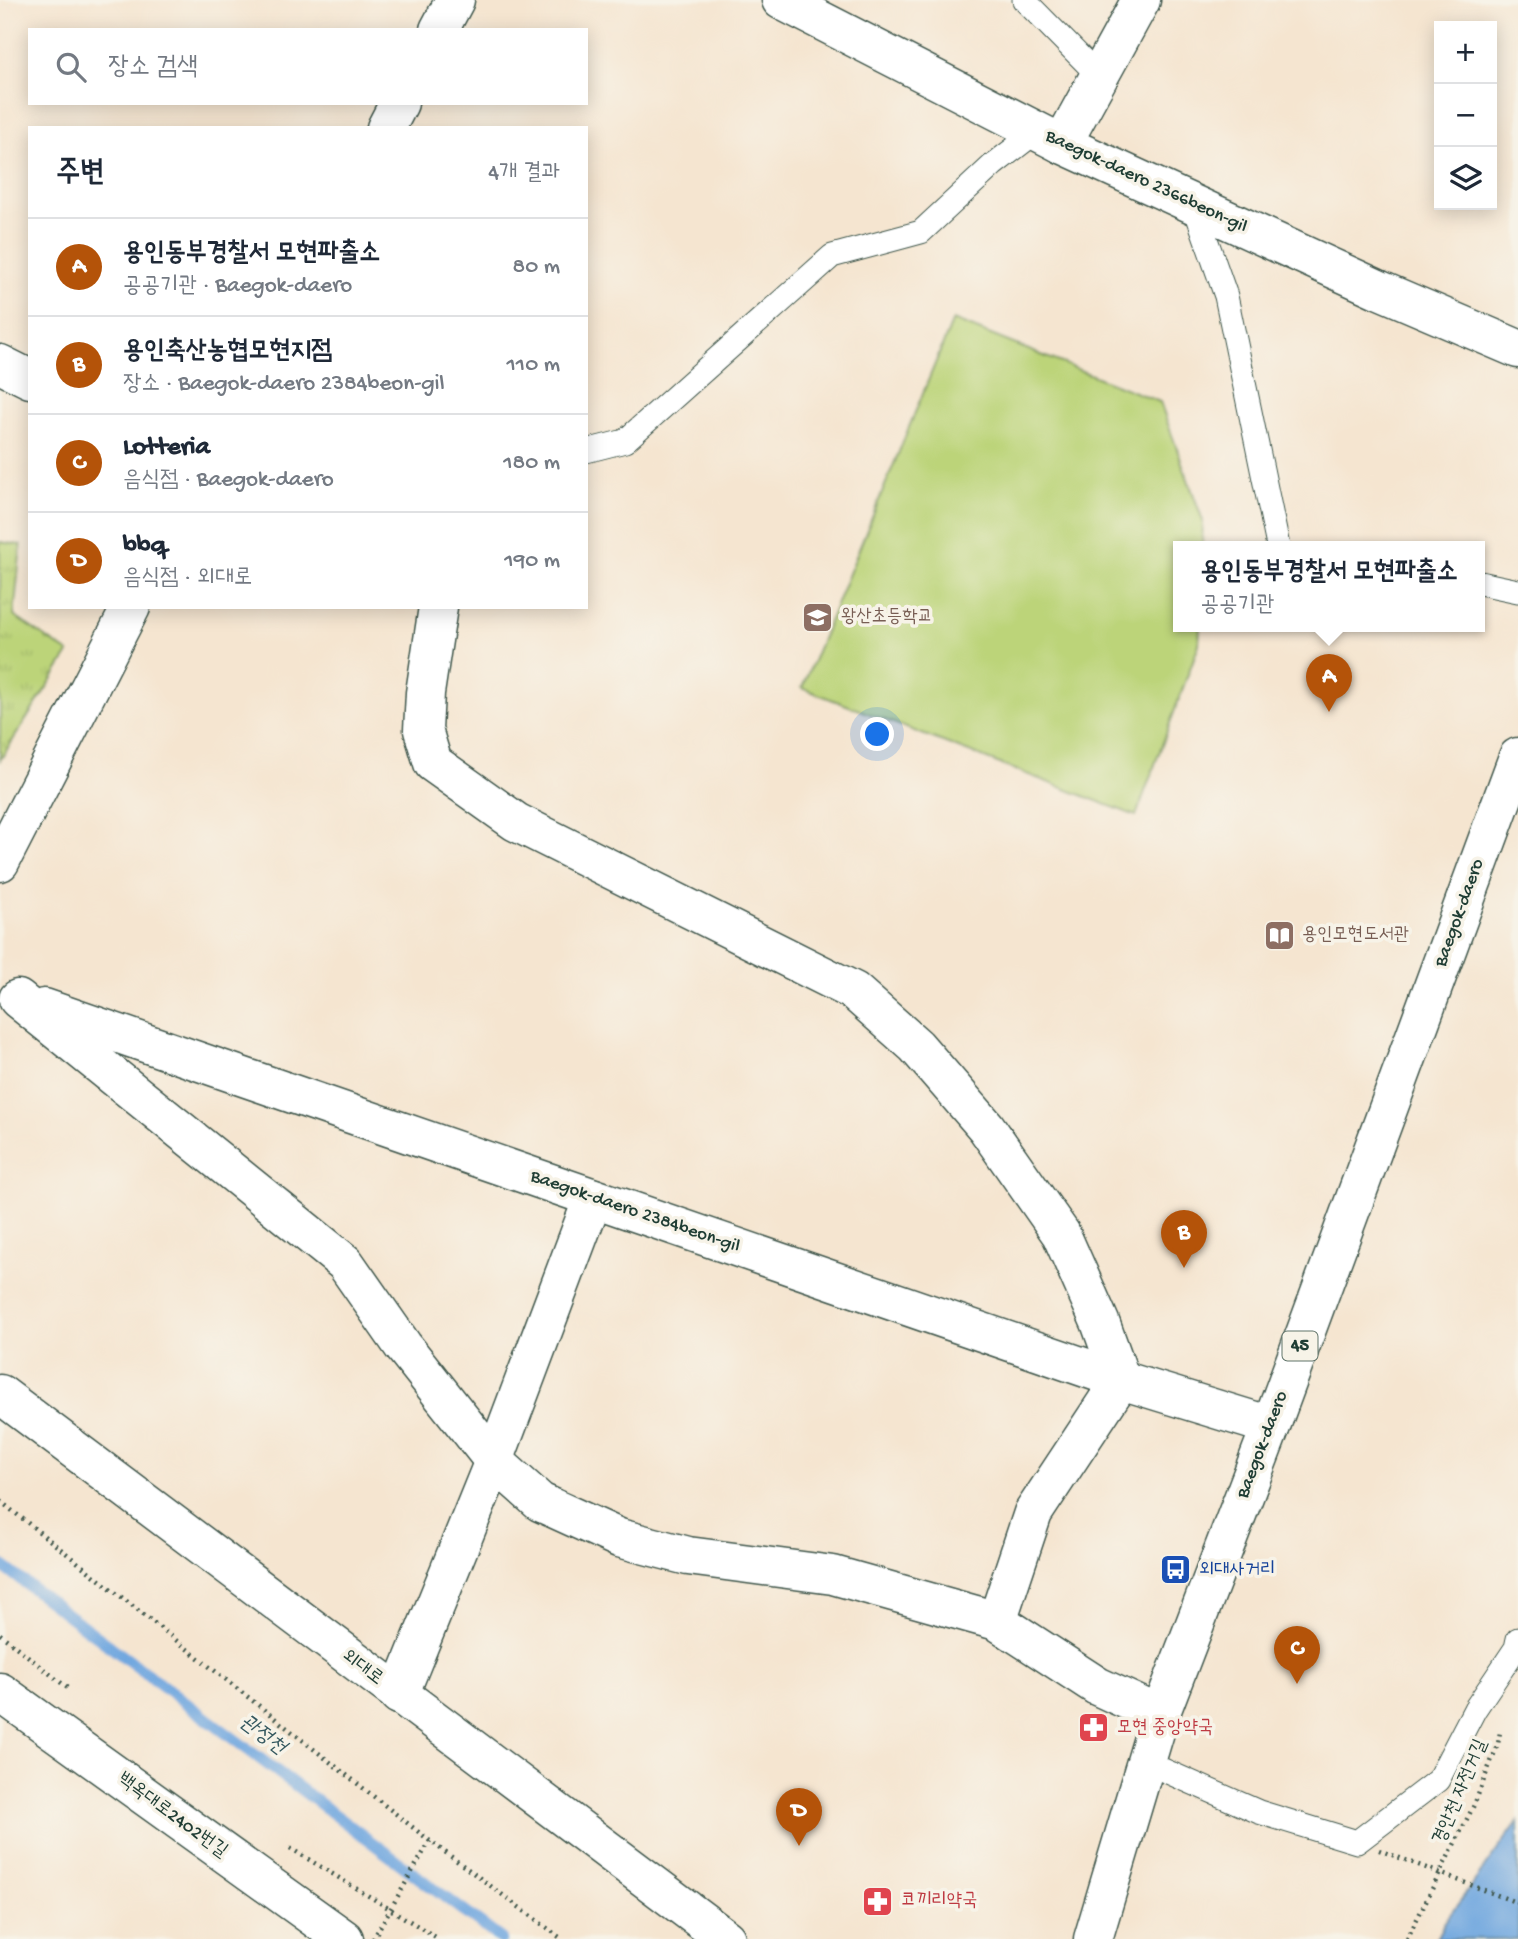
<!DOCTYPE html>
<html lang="ko">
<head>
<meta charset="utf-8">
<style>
	:root { --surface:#fff; --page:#f2f2f3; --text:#1f2937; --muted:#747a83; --line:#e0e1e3; --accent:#b45309 }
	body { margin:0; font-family:"Gochi Hand","Poor Story",sans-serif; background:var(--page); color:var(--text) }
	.controls { position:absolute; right:21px; top:21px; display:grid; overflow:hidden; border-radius:0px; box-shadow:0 4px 18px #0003 }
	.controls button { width:63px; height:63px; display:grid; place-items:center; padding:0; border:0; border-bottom:2px solid var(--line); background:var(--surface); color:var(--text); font:35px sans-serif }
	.you { position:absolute; left:878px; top:735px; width:24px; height:24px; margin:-18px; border:5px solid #fff; border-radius:50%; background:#1a73e8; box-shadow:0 0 0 10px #1a73e833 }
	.badge { display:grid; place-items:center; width:46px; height:46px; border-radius:50%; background:var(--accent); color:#fff; font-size:23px; font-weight:700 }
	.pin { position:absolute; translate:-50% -58px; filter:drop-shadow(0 2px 4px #0008) }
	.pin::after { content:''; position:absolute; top:37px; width:24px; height:21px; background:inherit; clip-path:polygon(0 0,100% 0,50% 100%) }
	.popup { position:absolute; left:1173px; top:541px; width:312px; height:91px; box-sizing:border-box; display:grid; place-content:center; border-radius:0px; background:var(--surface); filter:drop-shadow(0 2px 5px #0005); font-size:23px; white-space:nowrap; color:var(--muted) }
	.popup b { font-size:26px; color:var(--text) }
	.popup::after { content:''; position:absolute; left:50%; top:100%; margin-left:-14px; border:14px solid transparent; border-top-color:var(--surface) }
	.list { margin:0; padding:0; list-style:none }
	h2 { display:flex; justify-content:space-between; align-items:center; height:91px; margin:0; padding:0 28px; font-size:30px }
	h2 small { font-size:23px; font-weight:400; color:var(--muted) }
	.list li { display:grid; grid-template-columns:46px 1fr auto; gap:21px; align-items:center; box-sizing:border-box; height:98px; padding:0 28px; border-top:2px solid var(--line) }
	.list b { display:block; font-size:26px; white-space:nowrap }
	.list p { margin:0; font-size:23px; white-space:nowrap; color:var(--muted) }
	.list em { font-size:23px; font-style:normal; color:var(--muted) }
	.icon { flex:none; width:38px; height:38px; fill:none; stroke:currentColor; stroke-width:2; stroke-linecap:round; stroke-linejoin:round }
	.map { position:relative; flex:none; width:1518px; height:1939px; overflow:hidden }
	.search { position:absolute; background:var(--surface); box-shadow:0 4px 18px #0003; left:28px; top:28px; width:560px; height:77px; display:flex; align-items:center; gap:18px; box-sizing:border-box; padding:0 24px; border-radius:0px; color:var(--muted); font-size:26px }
	.panel { position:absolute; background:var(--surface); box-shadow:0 4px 18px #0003; left:28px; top:126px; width:560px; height:483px; border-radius:0px }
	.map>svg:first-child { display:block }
	.park { fill:url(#park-tufts); stroke:#6e8856; stroke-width:2 }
	.pitch { fill:#bcd479; stroke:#6e8856; stroke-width:2 }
	.water { fill:#71a7df; stroke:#48728a; stroke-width:2 }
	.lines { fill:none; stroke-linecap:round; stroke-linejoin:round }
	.stream { stroke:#71a7df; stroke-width:12 }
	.lane-casing { stroke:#3f564b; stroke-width:25 }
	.street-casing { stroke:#3f564b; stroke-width:41 }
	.secondary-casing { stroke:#3f564b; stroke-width:41 }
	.primary-casing { stroke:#3f564b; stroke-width:41 }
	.path { stroke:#3f564b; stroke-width:4.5; stroke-dasharray:2 5; stroke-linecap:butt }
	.lane { stroke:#fff; stroke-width:23 }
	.street { stroke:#fff; stroke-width:38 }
	.secondary { stroke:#fff; stroke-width:38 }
	.primary { stroke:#fff; stroke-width:38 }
	.path-bridge { stroke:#3f564b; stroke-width:4.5; stroke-dasharray:2 5; stroke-linecap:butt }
	.labels { text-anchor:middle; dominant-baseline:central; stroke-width:7; stroke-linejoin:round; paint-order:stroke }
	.shield { fill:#f7f3e8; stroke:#60746a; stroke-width:2 }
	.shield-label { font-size:18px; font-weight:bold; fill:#1f3d34 }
	.street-label { font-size:19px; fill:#1f3d34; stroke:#f7f3e8 }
	.education-label { font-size:19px; fill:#785e54; stroke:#f7f3e8; text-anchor:start }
	.transit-label { font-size:19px; fill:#164399; stroke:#f7f3e8; text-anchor:start }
	.health-label { font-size:19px; fill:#be3a42; stroke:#f7f3e8; text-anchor:start }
	.water-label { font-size:21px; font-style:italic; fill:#34585f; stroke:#f7f3e8 }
</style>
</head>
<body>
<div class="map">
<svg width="1518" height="1939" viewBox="0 0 1518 1939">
	<defs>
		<pattern id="park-tufts" width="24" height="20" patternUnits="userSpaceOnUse" patternTransform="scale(1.75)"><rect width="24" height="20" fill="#bcd479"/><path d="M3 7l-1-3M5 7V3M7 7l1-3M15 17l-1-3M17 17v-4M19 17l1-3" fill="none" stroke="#a1b769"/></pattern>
	</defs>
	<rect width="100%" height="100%" fill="#f7f3e8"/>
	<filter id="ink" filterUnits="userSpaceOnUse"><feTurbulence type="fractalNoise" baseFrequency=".0143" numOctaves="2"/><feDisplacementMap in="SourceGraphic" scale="14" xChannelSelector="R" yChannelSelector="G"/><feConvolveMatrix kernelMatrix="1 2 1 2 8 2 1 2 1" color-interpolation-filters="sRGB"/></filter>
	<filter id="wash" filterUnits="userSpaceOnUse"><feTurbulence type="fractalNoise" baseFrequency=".00686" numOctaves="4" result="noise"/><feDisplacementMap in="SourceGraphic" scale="28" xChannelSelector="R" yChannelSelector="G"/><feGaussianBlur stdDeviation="1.57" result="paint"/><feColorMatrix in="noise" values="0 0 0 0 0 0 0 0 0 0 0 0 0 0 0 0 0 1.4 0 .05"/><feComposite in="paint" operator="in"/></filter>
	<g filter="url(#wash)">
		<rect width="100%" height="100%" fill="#f5e5d0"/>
		<polygon class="park" points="0,542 21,545 14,616 69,653 0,760"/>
		<polygon class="pitch" points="953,320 1160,402 1203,521 1202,546 1178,546 1178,626 1200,626 1199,644 1136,816 802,688"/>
		<polygon class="water" points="1518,1822 1518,1939 1436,1939 1444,1923"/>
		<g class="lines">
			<polyline class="stream" points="0,1564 501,1939"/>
		</g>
	</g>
	<g filter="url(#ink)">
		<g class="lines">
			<defs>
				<g id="lane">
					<polyline points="1024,0 1099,76"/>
					<polyline points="1194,205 1226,296 1278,546"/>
					<polyline points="586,451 625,441 832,256 921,232 993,165 1037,131"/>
					<polyline points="1480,583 1518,591"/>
					<polyline points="1145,1762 1259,1812 1357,1842 1438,1780 1475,1709 1516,1648 1518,1639"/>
				</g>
				<g id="street">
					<polyline points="781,0 1062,144 1380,290 1518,349"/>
					<polyline points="439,30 455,0"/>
					<polyline points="386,128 399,103"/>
					<polyline points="1062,144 1141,0"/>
					<polyline points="0,364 30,379"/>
					<polyline points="438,607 425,693 423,730 433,763 516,822 854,991 916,1046 986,1127 1061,1234 1100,1322 1121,1380 1033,1513 997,1621"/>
					<polyline points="0,862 131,607"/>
					<polyline points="18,999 345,1263 403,1346 494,1461 540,1502 619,1538 688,1556 833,1575 997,1621 1097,1686 1160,1715"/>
					<polyline points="44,1008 1121,1380 1271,1426"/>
					<polyline points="0,1692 344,1939"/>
					<polyline points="399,1695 494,1461 593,1198"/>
				</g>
				<polyline id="secondary" points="0,1394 726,1939"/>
				<polyline id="primary" points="1093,1939 1160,1715 1271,1426 1518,757"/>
			</defs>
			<use href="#lane" class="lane-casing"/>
			<use href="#street" class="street-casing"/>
			<use href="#secondary" class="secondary-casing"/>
			<use href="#primary" class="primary-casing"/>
			<g class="path">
				<polyline points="0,1501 430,1841 562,1939"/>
				<polyline points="0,1634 70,1690"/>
				<polyline points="290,1848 439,1939"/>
				<polyline points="1407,1939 1474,1805 1498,1744 1500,1732"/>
			</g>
			<use href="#lane" class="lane"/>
			<use href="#street" class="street"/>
			<use href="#secondary" class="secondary"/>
			<use href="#primary" class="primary"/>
			<g class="path-bridge">
				<polyline points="1379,1850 1518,1903"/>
				<polyline points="373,1939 430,1841"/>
			</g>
		</g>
	</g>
	<defs>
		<symbol id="school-square" viewBox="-11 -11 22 22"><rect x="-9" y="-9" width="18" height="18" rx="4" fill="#8d6e63" stroke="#f7f3e8"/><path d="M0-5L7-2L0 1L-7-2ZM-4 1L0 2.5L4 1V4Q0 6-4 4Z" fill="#fff"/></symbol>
		<symbol id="library-square" viewBox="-11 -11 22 22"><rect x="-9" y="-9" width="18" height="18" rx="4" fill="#8d6e63" stroke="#f7f3e8"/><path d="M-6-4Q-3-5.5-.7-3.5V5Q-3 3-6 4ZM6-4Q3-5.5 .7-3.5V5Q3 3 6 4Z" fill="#fff"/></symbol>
		<symbol id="bus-square" viewBox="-11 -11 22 22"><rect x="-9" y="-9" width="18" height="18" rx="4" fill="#1a4fb4" stroke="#f7f3e8"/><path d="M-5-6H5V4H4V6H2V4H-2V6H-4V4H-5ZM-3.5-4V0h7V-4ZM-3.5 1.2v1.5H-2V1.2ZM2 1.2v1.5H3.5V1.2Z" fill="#fff"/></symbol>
		<symbol id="pharmacy-square" viewBox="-11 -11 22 22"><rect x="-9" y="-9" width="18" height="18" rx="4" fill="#e0444e" stroke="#f7f3e8"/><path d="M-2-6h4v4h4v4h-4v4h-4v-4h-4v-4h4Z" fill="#fff"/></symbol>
	</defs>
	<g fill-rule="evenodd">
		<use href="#school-square" x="800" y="600" width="35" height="35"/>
		<use href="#library-square" x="1262" y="918" width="35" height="35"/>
		<use href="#bus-square" x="1158" y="1552" width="35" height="35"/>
		<use href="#pharmacy-square" x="1076" y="1710" width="35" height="35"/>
		<use href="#pharmacy-square" x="860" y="1884" width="35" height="35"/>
	</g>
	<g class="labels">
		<rect class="shield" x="1282.5" y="1331.5" width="35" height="29" rx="5"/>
		<g class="shield-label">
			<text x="1300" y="1346">45</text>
		</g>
		<g class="street-label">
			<text transform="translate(1146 182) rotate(25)">Baegok-daero 2366beon-gil</text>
			<text transform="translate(1460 913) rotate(-70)">Baegok-daero</text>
			<text transform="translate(635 1212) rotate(19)">Baegok-daero 2384beon-gil</text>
			<text transform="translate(1263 1445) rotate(-69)">Baegok-daero</text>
			<text transform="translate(362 1668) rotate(37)">외대로</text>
			<text transform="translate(1461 1792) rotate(-67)">경안천 자전거길</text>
			<text transform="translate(172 1816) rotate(36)">백옥대로2402번길</text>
		</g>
		<g class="education-label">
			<text x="841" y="617">왕산초등학교</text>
			<text x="1302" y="935">용인모현도서관</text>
		</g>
		<g class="transit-label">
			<text x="1199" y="1570">외대사거리</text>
		</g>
		<g class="health-label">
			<text x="1117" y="1728">모현 중앙약국</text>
			<text x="901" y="1901">코끼리약국</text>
		</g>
		<g class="water-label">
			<text transform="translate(262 1736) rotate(37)">관정천</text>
		</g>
	</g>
</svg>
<div class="controls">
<button>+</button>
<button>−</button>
<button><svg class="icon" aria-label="layers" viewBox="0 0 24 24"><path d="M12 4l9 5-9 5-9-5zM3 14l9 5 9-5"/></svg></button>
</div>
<div class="you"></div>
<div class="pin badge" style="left:1329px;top:712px">A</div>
<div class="popup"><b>용인동부경찰서 모현파출소</b>공공기관</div>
<div class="pin badge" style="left:1184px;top:1268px">B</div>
<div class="pin badge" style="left:1297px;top:1684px">C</div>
<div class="pin badge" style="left:799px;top:1846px">D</div>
<div class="search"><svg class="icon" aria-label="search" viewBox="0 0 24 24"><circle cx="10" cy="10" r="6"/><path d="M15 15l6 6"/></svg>장소 검색</div>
<section class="panel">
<h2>주변<small>4개 결과</small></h2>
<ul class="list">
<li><span class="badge">A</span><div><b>용인동부경찰서 모현파출소</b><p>공공기관 · Baegok-daero</p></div><em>80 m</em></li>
<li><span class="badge">B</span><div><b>용인축산농협모현지점</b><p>장소 · Baegok-daero 2384beon-gil</p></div><em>110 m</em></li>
<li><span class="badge">C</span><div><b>Lotteria</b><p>음식점 · Baegok-daero</p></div><em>180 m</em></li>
<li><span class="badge">D</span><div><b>bbq</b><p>음식점 · 외대로</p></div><em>190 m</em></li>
</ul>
</section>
</div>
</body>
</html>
